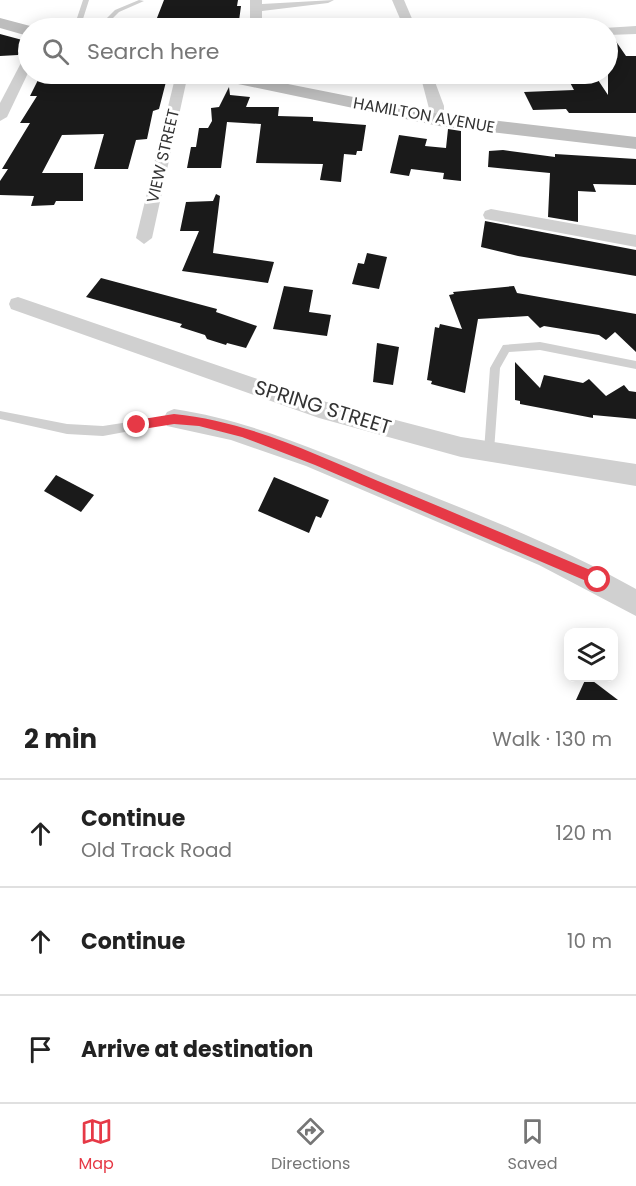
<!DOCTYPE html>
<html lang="en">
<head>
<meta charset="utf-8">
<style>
	:root { --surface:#fff; --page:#f2f2f2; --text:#222; --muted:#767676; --line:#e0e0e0; --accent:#e63946 }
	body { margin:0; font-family:Poppins,sans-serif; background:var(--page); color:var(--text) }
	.controls { position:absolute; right:18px; bottom:18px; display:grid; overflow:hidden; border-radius:12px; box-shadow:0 3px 15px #0003 }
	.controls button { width:54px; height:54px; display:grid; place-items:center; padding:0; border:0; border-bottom:2px solid var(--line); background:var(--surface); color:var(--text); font:30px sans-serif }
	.stop { position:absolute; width:18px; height:18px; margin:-14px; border:4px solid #e63946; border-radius:50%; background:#fff }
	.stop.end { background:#e63946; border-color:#fff; box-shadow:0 2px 6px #0008 }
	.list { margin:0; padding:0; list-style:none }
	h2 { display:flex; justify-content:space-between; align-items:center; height:78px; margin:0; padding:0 24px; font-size:26px }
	h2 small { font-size:20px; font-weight:400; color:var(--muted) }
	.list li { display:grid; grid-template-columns:39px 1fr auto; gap:18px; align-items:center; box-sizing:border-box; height:108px; padding:0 24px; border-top:2px solid var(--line) }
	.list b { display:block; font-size:22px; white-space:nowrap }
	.list p { margin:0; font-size:20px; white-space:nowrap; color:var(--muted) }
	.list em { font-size:20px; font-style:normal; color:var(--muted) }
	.icon { flex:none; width:33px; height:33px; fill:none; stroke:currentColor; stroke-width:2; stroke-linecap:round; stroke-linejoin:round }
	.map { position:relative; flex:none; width:636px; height:700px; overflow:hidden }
	.search { position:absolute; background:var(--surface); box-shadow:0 3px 15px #0003; left:18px; right:18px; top:18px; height:66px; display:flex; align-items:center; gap:15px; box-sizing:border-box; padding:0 21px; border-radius:33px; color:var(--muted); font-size:22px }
	.sheet { height:402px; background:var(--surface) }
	nav { display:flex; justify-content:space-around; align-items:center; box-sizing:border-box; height:84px; border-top:2px solid var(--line); background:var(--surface); font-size:16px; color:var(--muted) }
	nav a { display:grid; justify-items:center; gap:3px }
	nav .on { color:var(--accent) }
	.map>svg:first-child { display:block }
	.building { fill:#1a1a1a }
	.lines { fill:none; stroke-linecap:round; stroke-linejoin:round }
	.lane { fill:#d0d0d0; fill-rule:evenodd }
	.street { fill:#d0d0d0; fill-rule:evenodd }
	.secondary { fill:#bdbdbd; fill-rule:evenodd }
	.route { fill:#e63946 }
	.labels { text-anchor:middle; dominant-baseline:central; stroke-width:6; stroke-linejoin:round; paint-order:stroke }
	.far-street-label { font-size:16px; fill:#333; stroke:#fff }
	.street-label { font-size:20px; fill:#333; stroke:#fff }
</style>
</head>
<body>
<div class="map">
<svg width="636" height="700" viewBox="0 0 636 700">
	<rect width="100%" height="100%" fill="#fff"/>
	<g class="building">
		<polygon points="164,0 238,0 237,6 241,6 238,28 196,28 198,25 155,23"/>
		<polygon points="0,34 26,41 18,55 0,56"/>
		<polygon points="608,37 613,37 626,56 636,56 636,113 569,113 566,109 533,110 524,92 574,90 566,75 594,74 608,95"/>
		<polygon points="71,74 168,74 159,109 153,111 147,139 136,140 128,169 94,169 104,134 62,135 42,173 83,173 83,201 56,201 54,205 31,206 34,196 0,195 0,181 8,169 2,169 30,123 20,123 37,96 30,96 40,76"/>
		<polygon points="229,87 230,95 250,97 246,107 279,107 278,116 313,117 313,121 366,125 362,151 357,151 356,155 344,154 341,182 320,180 323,164 256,163 261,124 227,122 221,168 187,168 191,147 196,147 199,128 208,128 212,121 211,108 219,107"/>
		<polygon points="448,129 461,131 461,181 443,179 444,173 411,169 409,176 390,173 399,135 427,139 425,146 446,148"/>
		<polygon points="503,150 555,157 555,154 636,159 636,185 593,184 596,192 578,191 578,222 548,217 550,173 488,167 489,151"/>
		<polygon points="216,194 220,196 213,253 274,262 268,283 182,271 199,231 180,231 186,202 213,201"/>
		<polygon points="485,221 636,250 636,276 518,256 481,247"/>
		<polygon points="367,253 387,257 379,289 352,284 358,263 364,264"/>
		<polygon points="101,278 217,309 216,312 257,326 246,348 227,343 226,345 207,339 205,335 180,327 182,324 86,297"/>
		<polygon points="284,286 313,290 309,312 331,315 327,336 273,329"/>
		<polygon points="514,286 517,293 636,314 636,352 615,332 606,340 599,335 544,326 540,328 528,316 478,319 465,393 431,384 432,381 427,380 435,327 439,328 440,324 462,329 449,295 454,294 453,292"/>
		<polygon points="377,343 399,347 393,385 373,382"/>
		<polygon points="515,362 540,388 544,375 583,383 589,379 606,396 624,385 629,391 636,392 636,419 593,415 593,418 520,404 520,401 515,400"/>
		<polygon points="56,475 94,495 81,512 44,491"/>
		<polygon points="274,477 329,500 321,518 316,516 309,533 258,511"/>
		<polygon points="586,678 589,678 618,700 576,700"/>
	</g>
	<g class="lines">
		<g class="lane">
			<polygon points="83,0 89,0 82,22 75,28 70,28 76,21"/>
			<polygon points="139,0 144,1 119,12 103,28 97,28 115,10"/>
			<polygon points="540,342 636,361 636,369 540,350 509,352 500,368 494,451 493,454 489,456 485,454 484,451 490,368 503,345"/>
			<polygon points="0,411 67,424 103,426 174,415 177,416 179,419 177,422 174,423 103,436 67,434 0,419"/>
		</g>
		<g class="street">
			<polygon points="250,0 262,0 262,4 334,0 328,3 262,11 262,28 250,28"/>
			<polygon points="392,0 404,0 416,28 404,28"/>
			<polygon points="636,26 636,34 608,35 608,28 604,28"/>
			<polygon points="28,57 28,73 7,117 0,121 0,103 22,61"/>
			<polygon points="176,74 188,74 152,238 144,244 136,238"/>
			<polygon points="420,74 432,74 444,106 444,123 434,123 432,120"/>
			<polygon points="491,209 636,235 636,247 485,219 483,215 485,211"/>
			<polygon points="18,297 319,400 461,437 636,464 636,486 461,457 319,418 11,309 9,304 11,299"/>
			<path d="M 174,409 C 254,421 324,454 399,483 C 479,515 560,546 636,589 L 636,616 L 539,565 L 306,466 L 231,440 L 167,426 L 163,419 L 167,412 Z"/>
		</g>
		<g class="secondary">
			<polygon points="0,18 34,27 35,28 28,28 28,36 0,28"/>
			<polygon points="205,74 238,74 439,114 636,137 636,149 439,126 214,79"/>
		</g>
	</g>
	<path class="route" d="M 174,414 C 246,421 313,453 378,481 C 453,512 528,544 602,575 L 604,580 L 598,586 L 315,465 L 242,437 L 199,426 L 174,424 L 137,430 L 132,425 L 137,420 Z"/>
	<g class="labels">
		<g class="far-street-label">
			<text transform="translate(424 115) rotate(10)">HAMILTON AVENUE</text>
			<text transform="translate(163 156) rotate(-77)">VIEW STREET</text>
		</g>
		<g class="street-label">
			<text transform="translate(323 407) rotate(17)">SPRING STREET</text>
		</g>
	</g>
</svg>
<div class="controls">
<button><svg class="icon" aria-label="layers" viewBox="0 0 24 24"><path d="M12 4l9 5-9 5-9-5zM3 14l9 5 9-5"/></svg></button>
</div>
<div class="stop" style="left:598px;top:580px"></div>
<div class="stop end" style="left:137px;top:425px"></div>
<div class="search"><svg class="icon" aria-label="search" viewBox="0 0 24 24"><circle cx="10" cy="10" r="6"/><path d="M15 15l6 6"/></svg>Search here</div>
</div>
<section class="sheet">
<h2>2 min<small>Walk · 130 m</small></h2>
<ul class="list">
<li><svg class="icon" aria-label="ahead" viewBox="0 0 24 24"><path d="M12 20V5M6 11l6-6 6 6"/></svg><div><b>Continue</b><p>Old Track Road</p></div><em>120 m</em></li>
<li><svg class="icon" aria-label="ahead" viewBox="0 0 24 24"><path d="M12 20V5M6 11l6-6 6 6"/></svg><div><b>Continue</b></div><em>10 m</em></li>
<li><svg class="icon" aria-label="arrive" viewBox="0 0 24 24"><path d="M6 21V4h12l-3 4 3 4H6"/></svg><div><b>Arrive at destination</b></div></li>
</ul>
</section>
<nav>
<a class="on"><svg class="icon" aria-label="map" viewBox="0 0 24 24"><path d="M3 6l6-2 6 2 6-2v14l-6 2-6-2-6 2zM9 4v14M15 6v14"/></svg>Map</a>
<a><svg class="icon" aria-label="directions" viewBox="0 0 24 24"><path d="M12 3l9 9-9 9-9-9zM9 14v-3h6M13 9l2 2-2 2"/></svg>Directions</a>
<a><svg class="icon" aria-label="saved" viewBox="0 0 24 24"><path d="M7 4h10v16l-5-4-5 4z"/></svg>Saved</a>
</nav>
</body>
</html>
